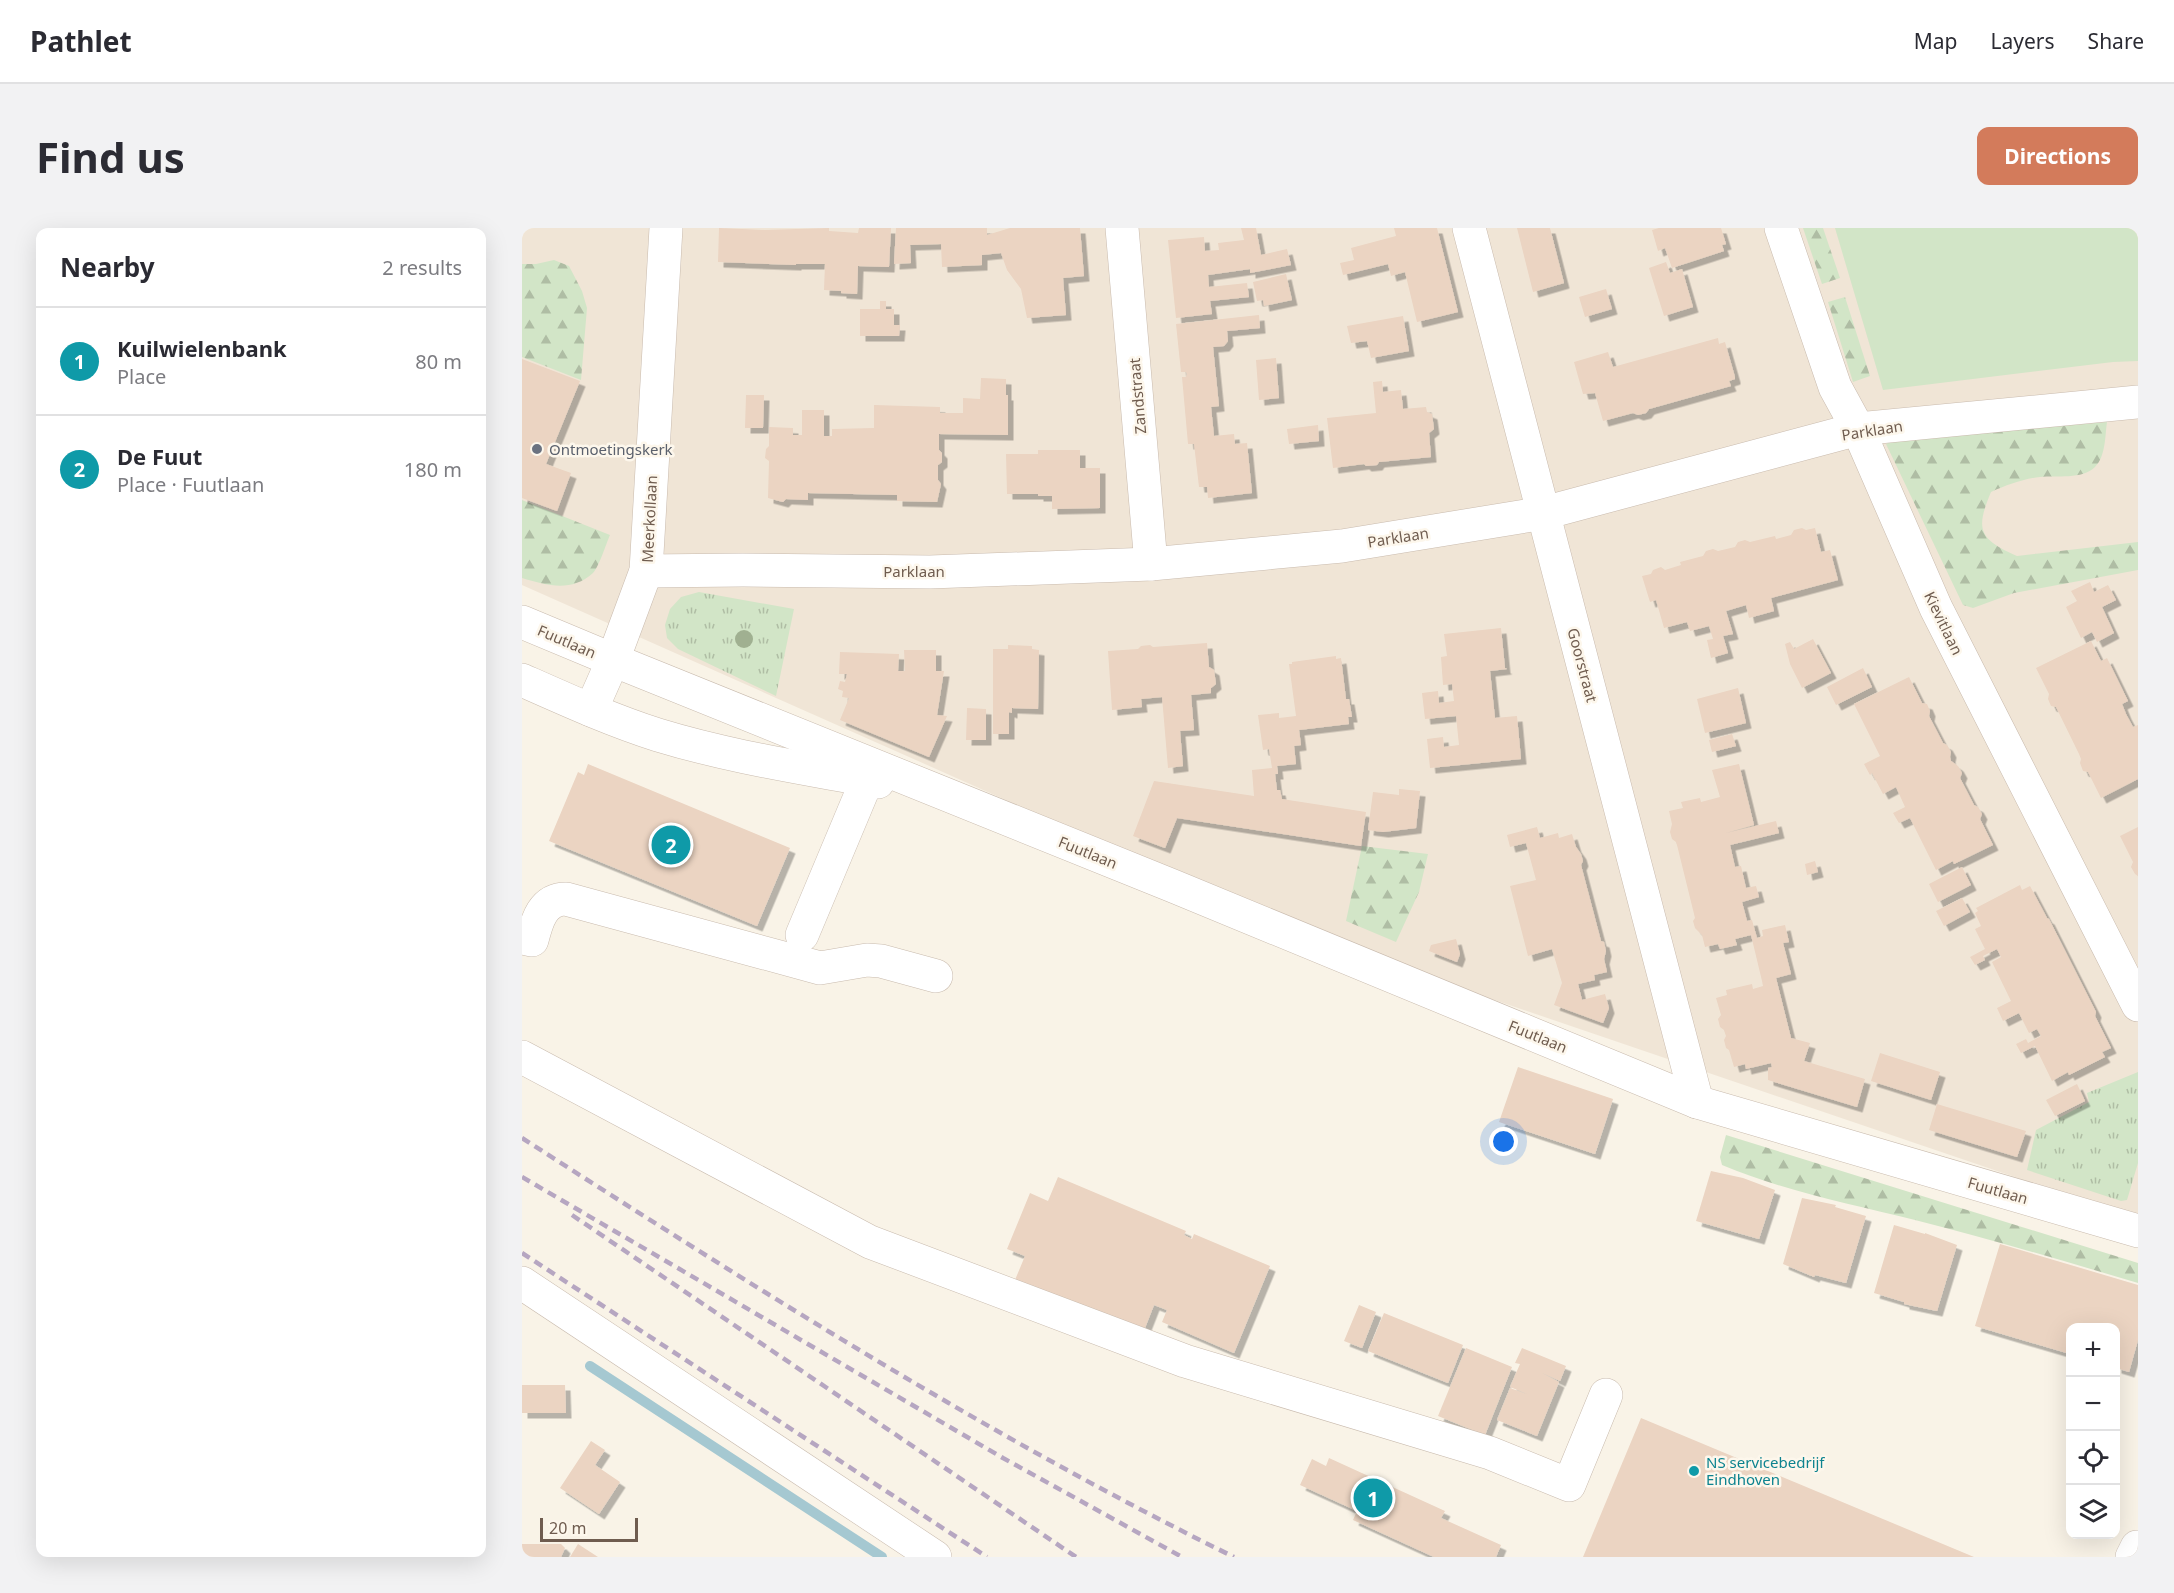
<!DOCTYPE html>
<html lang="en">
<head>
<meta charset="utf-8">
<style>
	:root { --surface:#fff; --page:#f2f2f3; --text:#2b2b33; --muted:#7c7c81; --line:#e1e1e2; --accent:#d37b5b }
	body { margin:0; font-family:"Noto Sans",sans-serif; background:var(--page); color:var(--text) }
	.controls { position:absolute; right:18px; bottom:18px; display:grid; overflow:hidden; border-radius:12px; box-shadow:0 6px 24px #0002 }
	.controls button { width:54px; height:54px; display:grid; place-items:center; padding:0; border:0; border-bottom:2px solid var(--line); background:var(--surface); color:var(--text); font:30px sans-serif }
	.scale { position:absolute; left:18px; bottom:15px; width:98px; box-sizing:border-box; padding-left:6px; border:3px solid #6f5c4f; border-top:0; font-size:16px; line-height:21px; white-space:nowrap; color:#6f5c4f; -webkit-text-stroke:4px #fdf7ec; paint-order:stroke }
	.you { position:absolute; left:982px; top:914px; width:21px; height:21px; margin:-15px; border:4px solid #fff; border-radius:50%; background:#1a73e8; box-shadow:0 0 0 9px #1a73e833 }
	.badge { display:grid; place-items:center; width:39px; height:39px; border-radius:50%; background:var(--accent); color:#fff; font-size:20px; font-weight:700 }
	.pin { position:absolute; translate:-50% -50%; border:3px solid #fff; box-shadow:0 2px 6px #0006 }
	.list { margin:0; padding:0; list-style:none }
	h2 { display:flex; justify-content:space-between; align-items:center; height:78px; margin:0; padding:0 24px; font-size:26px }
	h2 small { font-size:20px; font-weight:400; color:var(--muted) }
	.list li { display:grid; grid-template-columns:39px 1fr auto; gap:18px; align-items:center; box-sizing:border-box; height:108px; padding:0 24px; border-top:2px solid var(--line) }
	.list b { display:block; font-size:22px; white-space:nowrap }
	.list p { margin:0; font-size:20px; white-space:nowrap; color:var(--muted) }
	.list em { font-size:20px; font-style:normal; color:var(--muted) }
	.icon { flex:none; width:33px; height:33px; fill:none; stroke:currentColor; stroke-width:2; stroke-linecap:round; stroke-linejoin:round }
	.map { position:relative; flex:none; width:1616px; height:1329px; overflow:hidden; border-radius:12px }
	header { display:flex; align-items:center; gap:36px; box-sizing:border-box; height:84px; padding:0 30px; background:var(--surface); border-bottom:2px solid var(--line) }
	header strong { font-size:28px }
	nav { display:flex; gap:33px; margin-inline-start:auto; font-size:21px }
	.intro { display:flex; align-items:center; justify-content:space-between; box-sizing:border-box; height:144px; padding:0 36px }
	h1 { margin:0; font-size:42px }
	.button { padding:15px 27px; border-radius:12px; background:var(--accent); color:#fff; font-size:21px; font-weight:700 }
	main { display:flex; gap:36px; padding:0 36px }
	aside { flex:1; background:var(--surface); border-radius:12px; box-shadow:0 6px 24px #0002 }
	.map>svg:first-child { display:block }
	.residential { fill:#f0e5d6 }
	.grass { fill:url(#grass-tufts) }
	.forest { fill:url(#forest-firs) }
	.park { fill:#d2e5c7 }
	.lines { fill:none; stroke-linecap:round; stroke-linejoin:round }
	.stream { stroke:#a5c8d1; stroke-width:10 }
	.building { fill:#ebd4c2; filter:url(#shadow) }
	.minor-casing { stroke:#c9bbae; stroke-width:34 }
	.minor { stroke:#fff; stroke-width:33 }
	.rail { stroke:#b6a6c1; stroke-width:4.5; stroke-dasharray:9 6; stroke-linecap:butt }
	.tree { fill:#a0b091 }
	.worship-dot { fill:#6b7280; stroke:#fdf7ec; stroke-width:2 }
	.culture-dot { fill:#0f9aa8; stroke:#fdf7ec; stroke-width:2 }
	.labels { text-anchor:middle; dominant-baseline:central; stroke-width:5; stroke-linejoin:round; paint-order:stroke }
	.street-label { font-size:15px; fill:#6f5c4f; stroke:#fdf7ec }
	.worship-label { font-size:15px; fill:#5b616d; stroke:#fdf7ec; text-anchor:start }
	.culture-label { font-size:15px; fill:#0d838f; stroke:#fdf7ec; text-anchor:start }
</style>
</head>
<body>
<header>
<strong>Pathlet</strong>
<nav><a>Map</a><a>Layers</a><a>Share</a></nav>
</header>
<div class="intro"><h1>Find us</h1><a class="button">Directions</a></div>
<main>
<aside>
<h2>Nearby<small>2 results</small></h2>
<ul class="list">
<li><span class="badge" style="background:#0f9aa8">1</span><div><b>Kuilwielenbank</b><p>Place</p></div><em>80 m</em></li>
<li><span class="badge" style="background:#0f9aa8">2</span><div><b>De Fuut</b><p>Place · Fuutlaan</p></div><em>180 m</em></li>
</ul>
</aside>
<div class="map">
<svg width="1616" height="1329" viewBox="0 0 1616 1329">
	<defs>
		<pattern id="grass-tufts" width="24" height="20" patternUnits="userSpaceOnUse" patternTransform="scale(1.5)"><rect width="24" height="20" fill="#d2e5c7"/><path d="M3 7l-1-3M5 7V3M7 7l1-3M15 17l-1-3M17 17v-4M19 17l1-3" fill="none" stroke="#afbda4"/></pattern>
		<pattern id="forest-firs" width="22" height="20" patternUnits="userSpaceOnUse" patternTransform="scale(1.5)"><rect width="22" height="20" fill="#d2e5c7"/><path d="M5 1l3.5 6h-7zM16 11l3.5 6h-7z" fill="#afbda4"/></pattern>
		<filter id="shadow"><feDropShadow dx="5.5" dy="5.5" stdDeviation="0" flood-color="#0004"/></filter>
	</defs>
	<rect width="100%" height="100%" fill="#f9f3e7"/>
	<polygon class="residential" points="0,0 1616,0 1616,991 808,716 0,357"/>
	<g class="grass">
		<polygon points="177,364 272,381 254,468 156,421 145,410 143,397 148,381 159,369"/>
		<polygon points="1616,844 1616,935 1605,972 1599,973 1505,942 1514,902 1567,874 1565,865"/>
	</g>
	<g class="forest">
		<polygon points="1281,0 1301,0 1318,50 1300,56"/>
		<polygon points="32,32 47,38 60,63 65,80 59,152 0,129 0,36 14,36"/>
		<polygon points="1323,69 1348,148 1331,154 1306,74"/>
		<path d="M 1585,194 C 1583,207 1584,228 1573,239 C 1560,252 1535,247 1518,249 C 1501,251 1485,257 1469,264 C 1453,302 1457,311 1495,328 L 1616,314 L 1616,342 L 1492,365 L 1451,380 L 1441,377 L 1364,216 L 1374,212 Z"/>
		<path d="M 0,272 L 88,307 C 84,316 77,339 71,345 C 49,365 24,357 0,350 Z"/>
		<polygon points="840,618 906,626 897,664 874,714 824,693"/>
		<path d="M 1204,907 L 1616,1035 L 1616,1055 C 1542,1033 1468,1011 1393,992 C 1328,976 1262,963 1200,937 L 1198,929 Z"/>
	</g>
	<polygon class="park" points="1313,0 1616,0 1616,133 1591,134 1361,162"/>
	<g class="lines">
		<polyline class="stream" points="68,1138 360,1329"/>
	</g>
	<g class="building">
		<polygon points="197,0 243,2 307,0 307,3 336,5 337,0 369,0 367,39 336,38 335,66 319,65 319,63 302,62 303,36 274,36 274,37 196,34"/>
		<polygon points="374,0 465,0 465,7 488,0 558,0 562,48 541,50 544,87 505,90 499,61 485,42 479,25 460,27 460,37 420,39 419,16 388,17 389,35 372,36"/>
		<polygon points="719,0 734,0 739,27 765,21 769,37 728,45 728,41 686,47 687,59 725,55 727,69 688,73 690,86 654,90 646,12 682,9 683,23 697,22 696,15 722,12"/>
		<polygon points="872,0 915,0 936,84 895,94 883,44 869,48 866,36 821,47 818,35 832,32 829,20 874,8"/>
		<polygon points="995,0 1028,0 1042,55 1011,64"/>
		<polygon points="1137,0 1199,0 1204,16 1200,17 1202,23 1150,40 1143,20 1136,23 1130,2"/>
		<polygon points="1144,34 1148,45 1160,41 1171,79 1142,88 1127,40"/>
		<polygon points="764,46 770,72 742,78 741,72 735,73 731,54"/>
		<polygon points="1084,61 1090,81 1063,89 1057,69"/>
		<polygon points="358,73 364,73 364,81 372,81 372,97 378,97 377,108 338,108 338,81 358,81"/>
		<polygon points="737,87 738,100 705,103 706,113 702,118 691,119 697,178 689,179 692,208 712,206 713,216 725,215 730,265 686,270 685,259 677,259 672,216 666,216 660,149 664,149 665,146 664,144 659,144 654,96"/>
		<polygon points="881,88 887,123 849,130 845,113 829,115 825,98"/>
		<polygon points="1196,110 1197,116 1203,114 1213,149 1213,151 1207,153 1209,158 1127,181 1124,185 1116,187 1111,185 1081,193 1073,165 1061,166 1052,134 1086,124 1091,139"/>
		<polygon points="754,130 757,170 737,172 734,132"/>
		<polygon points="0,131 58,153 24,236 49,245 35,283 0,270"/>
		<polygon points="459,150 484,151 484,167 486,167 486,207 417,206 417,222 420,225 420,234 416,237 416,252 419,256 415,274 375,273 375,267 286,265 286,272 264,271 261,274 246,270 247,233 243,230 244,221 247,218 247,199 271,200 271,207 280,207 280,182 302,182 302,208 310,208 310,201 352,200 352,177 418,179 418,185 441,185 441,170 458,171"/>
		<polygon points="860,153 861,164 879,162 881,181 904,179 905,184 910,186 912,201 907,205 909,229 857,234 855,237 844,238 842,236 811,240 805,190 854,185 851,154"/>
		<polygon points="224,167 242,167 241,200 223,200"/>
		<polygon points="796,197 797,213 767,216 765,201"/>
		<polygon points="516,222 558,222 558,240 578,240 578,280 530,281 530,268 516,268 516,266 485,266 484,226 516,226"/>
		<polygon points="1280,300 1284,302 1293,300 1299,324 1308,322 1316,352 1249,370 1252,383 1227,390 1224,377 1204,383 1211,406 1201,408 1206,425 1189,430 1185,412 1191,411 1187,398 1168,403 1165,394 1142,400 1134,372 1128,374 1120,348 1129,346 1131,342 1139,339 1143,342 1159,337 1158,334 1181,328 1184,323 1191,321 1196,323 1213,319 1216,314 1223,312 1228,314 1253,308 1254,311 1269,307 1272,302"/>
		<polygon points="1568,354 1572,364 1586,357 1594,372 1580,379 1592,405 1575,414 1570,404 1559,410 1544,379 1555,373 1549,363"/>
		<polygon points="979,400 983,440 985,441 968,443 973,490 995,488 999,531 908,540 905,511 921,509 922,519 937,517 934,488 903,491 900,465 916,463 917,475 932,473 930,456 921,457 919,429 925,428 922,406"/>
		<polygon points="1291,411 1309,445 1280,460 1268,436 1263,416 1268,414 1272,421"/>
		<polygon points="1569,413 1579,433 1585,430 1606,473 1600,476 1604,486 1611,499 1616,497 1616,551 1579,570 1566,544 1561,543 1558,535 1559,531 1557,526 1534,479 1529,478 1526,471 1527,466 1514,440"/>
		<polygon points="685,415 687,439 692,442 694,456 689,460 689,465 669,467 672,502 658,503 661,538 646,540 640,469 619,471 620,479 590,482 586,423 616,421 619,418 628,417 631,419"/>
		<polygon points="486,417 510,418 510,421 517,422 516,481 490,480 490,485 487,484 487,506 471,506 471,421 486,421"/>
		<polygon points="382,422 414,422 414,443 422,443 415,487 425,488 407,529 318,492 327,470 320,469 321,463 316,461 318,453 323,454 325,446 317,446 318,424 377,426 376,443 383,443"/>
		<polygon points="814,428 814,431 819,430 824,471 827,471 830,489 826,489 827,496 777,502 779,517 772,518 774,536 755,538 756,546 753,546 755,562 758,562 760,571 844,584 839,618 655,590 643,620 611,608 632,553 732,568 730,542 750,540 747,521 741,522 736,487 757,485 757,490 774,488 767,436 770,436 770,434"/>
		<polygon points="1341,440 1350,459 1314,477 1305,459"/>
		<polygon points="1387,449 1400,475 1405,476 1408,483 1407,488 1421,515 1425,517 1429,524 1428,529 1429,533 1436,538 1440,545 1438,550 1452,577 1456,579 1460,586 1458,591 1471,617 1432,636 1431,633 1414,642 1388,590 1377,595 1371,585 1383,579 1374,559 1361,566 1350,545 1348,547 1342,536 1358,528 1332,476"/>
		<polygon points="1216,460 1224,495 1183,505 1175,471"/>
		<polygon points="445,480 464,481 464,512 444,512"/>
		<polygon points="1210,506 1214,518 1190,524 1187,512"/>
		<polygon points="66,536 268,620 235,698 27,613 56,544 62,547"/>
		<polygon points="1217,536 1232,597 1204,605 1254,593 1257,605 1208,617 1213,639 1219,638 1224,660 1234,658 1237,669 1220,674 1225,693 1230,692 1235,710 1241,708 1240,702 1263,697 1267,714 1261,715 1269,746 1254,750 1269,810 1288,815 1282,833 1343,851 1335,879 1246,852 1246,840 1250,839 1249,835 1224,841 1223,836 1212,839 1207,822 1204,820 1202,812 1204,808 1202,802 1198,799 1196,791 1199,787 1194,770 1205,767 1204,762 1230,756 1231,761 1241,758 1240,753 1229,707 1213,711 1215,717 1198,721 1196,716 1183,719 1180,707 1173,700 1171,693 1173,690 1155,617 1154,614 1150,611 1148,604 1150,596 1147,583 1161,580 1159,574 1178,570 1179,574 1198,569 1190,542"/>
		<polygon points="877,561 898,563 894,600 861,604 846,602 851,564 877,567"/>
		<polygon points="1015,599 1018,610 1036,605 1037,610 1050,606 1054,619 1059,626 1061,633 1059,637 1079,713 1082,714 1084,723 1082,731 1085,744 1072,747 1073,752 1056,756 1060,772 1083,766 1087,780 1081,795 1032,777 1040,755 1030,721 1006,728 988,658 1014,652 1004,615 988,619 985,607"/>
		<polygon points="1616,599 1616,648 1613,646 1609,639 1611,634 1598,608"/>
		<polygon points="1293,633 1296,644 1285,647 1283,636"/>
		<polygon points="1440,639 1449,657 1416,674 1407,656"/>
		<polygon points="1498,657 1500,662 1508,658 1525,690 1527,691 1574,784 1573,788 1589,820 1580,824 1583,829 1547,847 1546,844 1530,853 1513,818 1499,825 1494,816 1504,811 1506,815 1519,808 1515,801 1507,805 1497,785 1481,793 1475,780 1489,773 1470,734 1479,729 1475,721 1461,728 1463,732 1453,737 1448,729 1463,721 1453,701 1459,698 1453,685 1456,683 1454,680"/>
		<polygon points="1440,670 1448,684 1422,698 1414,683"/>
		<polygon points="934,711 938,726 935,734 907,723 909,717"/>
		<polygon points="1358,825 1418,844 1409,872 1349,853"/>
		<polygon points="996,839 1091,871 1073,926 977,894"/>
		<polygon points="1555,856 1563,873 1533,888 1524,872"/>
		<polygon points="1415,876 1504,903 1495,929 1407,902"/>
		<polygon points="1189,943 1221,950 1253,962 1237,1011 1174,993"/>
		<polygon points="536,949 664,1003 662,1007 670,1011 672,1006 748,1038 712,1125 640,1094 645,1082 632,1077 621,1105 493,1052 503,1028 485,1021 508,965 526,973"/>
		<polygon points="1280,970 1314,977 1313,979 1344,988 1324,1055 1293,1047 1292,1049 1261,1036"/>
		<polygon points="1372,997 1403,1006 1403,1005 1435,1017 1415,1083 1382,1076 1382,1074 1352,1065"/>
		<polygon points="1478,1016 1616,1057 1616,1112 1607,1144 1594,1140 1594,1100 1548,1100 1548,1126 1453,1098"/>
		<polygon points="837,1077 854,1084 840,1120 822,1113"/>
		<polygon points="862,1085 941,1117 926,1155 846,1123"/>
		<polygon points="944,1120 990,1139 963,1207 916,1188"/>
		<polygon points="1000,1120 1044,1138 1038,1153 1020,1145 1037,1154 1015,1208 975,1192 988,1160 1005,1166 988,1159 998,1136 993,1135"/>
		<polygon points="0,1157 43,1157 44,1185 0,1185"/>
		<polygon points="1119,1190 1452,1329 1061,1329"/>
		<polygon points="69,1213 83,1222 73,1237 98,1254 77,1286 38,1260"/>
		<polygon points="807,1230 923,1283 919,1290 979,1317 974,1329 912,1329 831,1292 835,1283 778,1257 790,1231 804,1238"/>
		<polygon points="0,1316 39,1316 43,1320 39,1329 0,1329"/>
		<polygon points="56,1316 76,1329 48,1329"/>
	</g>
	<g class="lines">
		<defs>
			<g id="minor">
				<polyline points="600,0 629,336"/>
				<polyline points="947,0 1175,874"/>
				<polyline points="1259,0 1313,159 1336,201 1414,380 1616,777"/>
				<polyline points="124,343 221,342 408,344 629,336 820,318 1022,285 1336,201 1616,174"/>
				<polyline points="0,394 91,432 651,658 1175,874 1616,1003"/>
				<path d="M 0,452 C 45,472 89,492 136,507 C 208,529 282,540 356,554"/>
				<polyline points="69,482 91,432 124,343 144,0"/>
				<polyline points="280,707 345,552"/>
				<path d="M 0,710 L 10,712 C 15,692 21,671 44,671 L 298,740 L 345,732 L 359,733 L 414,748"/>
				<polyline points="0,829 348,1014 663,1133 968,1225 1047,1257 1084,1167"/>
				<polyline points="0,1055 413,1329"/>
				<polyline points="1610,1329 1615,1319"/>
			</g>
		</defs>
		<use href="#minor" class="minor-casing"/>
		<use href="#minor" class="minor"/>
		<g class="rail">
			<path d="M 0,910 C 232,1059 464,1207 712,1329"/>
			<polyline points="0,949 481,1230 660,1329"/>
			<polyline points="50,987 554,1329"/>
			<polyline points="0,1025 465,1329"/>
		</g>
	</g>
	<circle class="tree" cx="222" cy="411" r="9"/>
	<circle class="worship-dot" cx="15" cy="221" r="6"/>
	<circle class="culture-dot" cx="1172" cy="1243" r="6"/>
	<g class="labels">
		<g class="street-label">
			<text transform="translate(615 168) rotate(-95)">Zandstraat</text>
			<text transform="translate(1350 202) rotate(-9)">Parklaan</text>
			<text transform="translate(127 291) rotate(-87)">Meerkollaan</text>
			<text transform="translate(876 309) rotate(-9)">Parklaan</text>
			<text x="392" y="343">Parklaan</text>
			<text transform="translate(1422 395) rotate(64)">Kievitlaan</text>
			<text transform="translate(45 413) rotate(23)">Fuutlaan</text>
			<text transform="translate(1061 437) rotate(75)">Goorstraat</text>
			<text transform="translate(566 624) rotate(22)">Fuutlaan</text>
			<text transform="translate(1016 808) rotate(22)">Fuutlaan</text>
			<text transform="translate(1476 962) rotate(16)">Fuutlaan</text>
		</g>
		<g class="worship-label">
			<text x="27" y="221">Ontmoetingskerk</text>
		</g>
		<g class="culture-label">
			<text x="1184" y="1234">NS servicebedrijf<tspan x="1184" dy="17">Eindhoven</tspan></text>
		</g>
	</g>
</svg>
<div class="controls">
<button>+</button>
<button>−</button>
<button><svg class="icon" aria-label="locate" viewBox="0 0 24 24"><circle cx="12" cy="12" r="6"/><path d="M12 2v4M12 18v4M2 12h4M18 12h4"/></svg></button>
<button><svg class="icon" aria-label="layers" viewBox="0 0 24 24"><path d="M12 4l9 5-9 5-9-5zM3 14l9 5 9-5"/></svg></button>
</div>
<div class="scale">20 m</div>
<div class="you"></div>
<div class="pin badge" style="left:851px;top:1270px;background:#0f9aa8">1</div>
<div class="pin badge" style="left:149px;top:617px;background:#0f9aa8">2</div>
</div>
</main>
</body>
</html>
